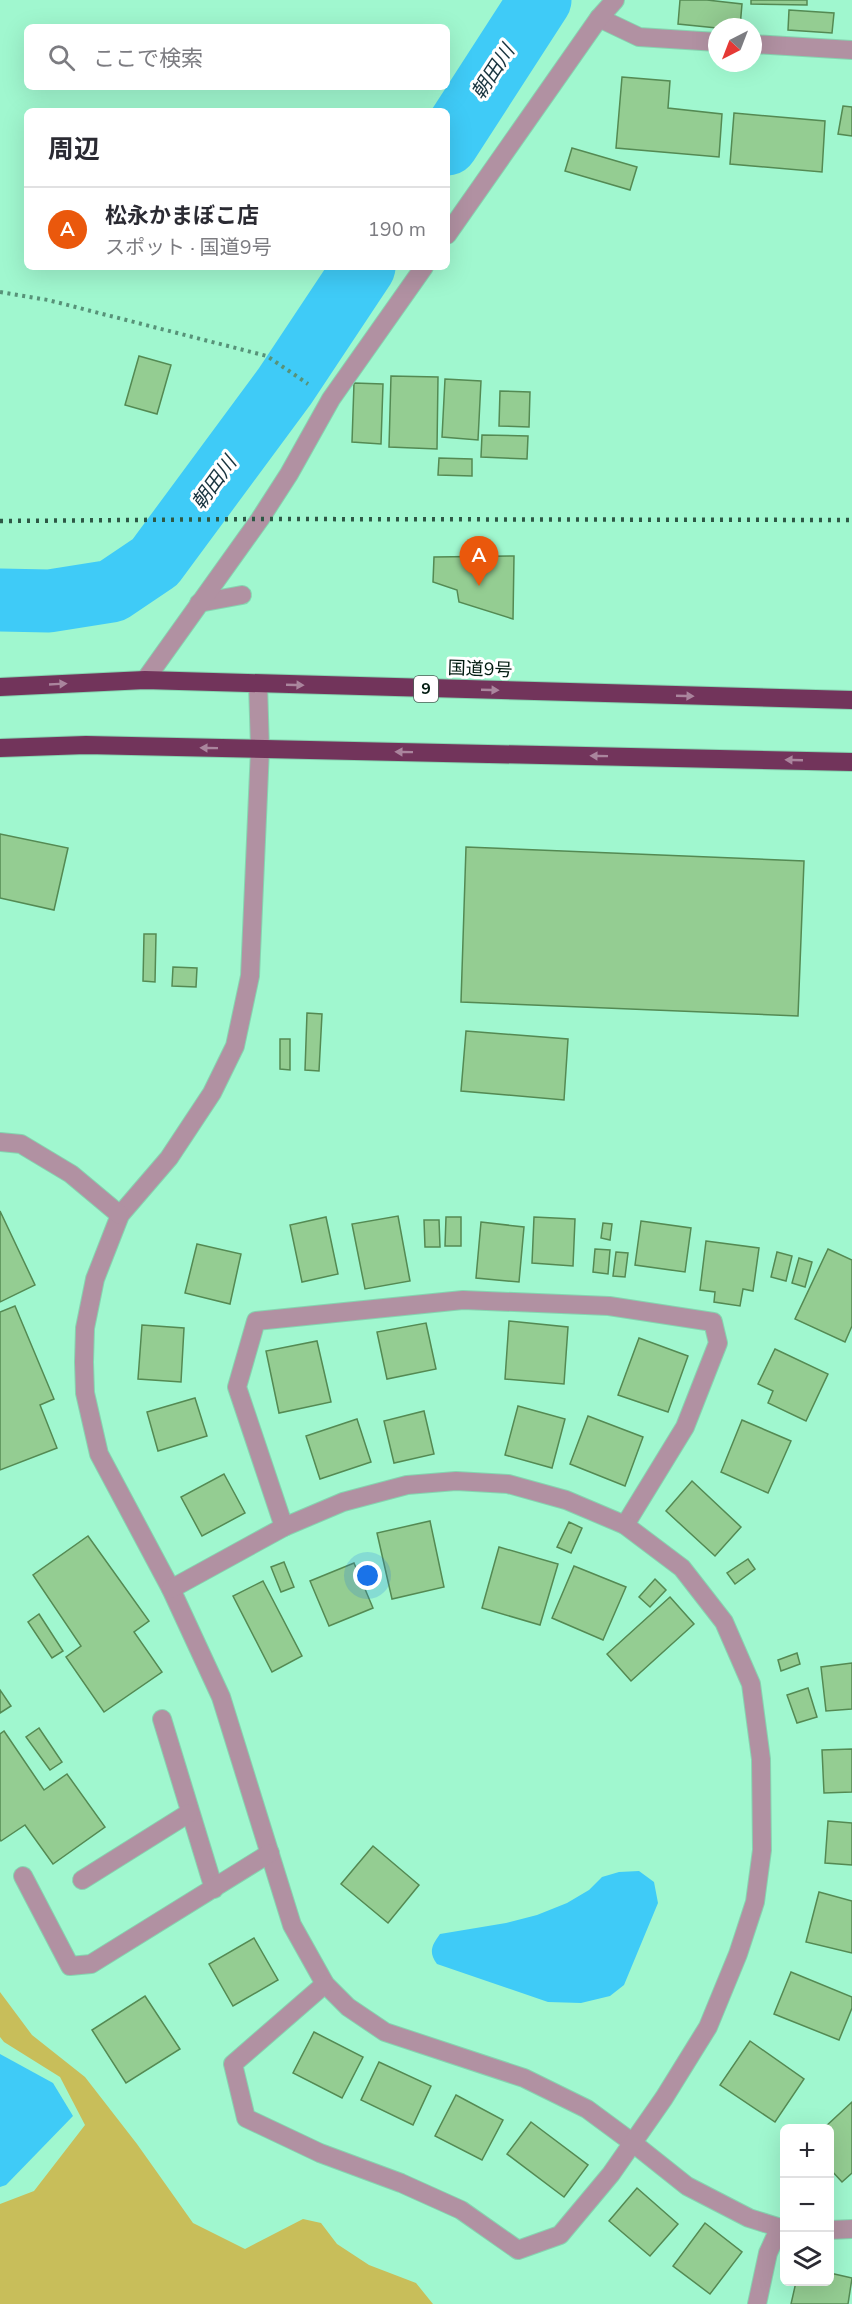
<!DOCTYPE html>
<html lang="ja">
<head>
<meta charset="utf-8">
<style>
	:root { --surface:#fff; --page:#f2f2f3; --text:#2b2b33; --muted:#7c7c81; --line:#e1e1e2; --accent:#ea580c }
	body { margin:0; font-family:"Nunito Sans","Noto Sans JP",sans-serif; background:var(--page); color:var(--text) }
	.controls { position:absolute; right:18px; bottom:18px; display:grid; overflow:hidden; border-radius:9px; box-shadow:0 6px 24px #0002 }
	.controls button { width:54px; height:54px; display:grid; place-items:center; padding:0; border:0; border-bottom:2px solid var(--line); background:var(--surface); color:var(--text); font:30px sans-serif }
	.compass { position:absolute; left:708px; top:18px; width:54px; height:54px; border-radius:50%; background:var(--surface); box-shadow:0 6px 24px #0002; rotate:222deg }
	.you { position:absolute; left:368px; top:1576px; width:21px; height:21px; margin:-15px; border:4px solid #fff; border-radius:50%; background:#1a73e8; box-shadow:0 0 0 9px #1a73e833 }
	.badge { display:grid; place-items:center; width:39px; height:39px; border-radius:50%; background:var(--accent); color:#fff; font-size:20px; font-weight:700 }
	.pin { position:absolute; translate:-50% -50px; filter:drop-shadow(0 2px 3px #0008) }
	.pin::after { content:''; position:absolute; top:32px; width:21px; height:18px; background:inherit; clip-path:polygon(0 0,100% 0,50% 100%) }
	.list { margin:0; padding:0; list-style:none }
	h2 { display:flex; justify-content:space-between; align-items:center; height:78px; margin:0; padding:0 24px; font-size:26px }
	h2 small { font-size:20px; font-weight:400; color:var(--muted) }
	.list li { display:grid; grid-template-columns:39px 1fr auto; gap:18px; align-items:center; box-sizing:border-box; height:84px; padding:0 24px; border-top:2px solid var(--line) }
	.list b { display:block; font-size:22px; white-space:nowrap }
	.list p { margin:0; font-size:20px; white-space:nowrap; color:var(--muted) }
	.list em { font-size:20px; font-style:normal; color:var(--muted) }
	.icon { flex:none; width:33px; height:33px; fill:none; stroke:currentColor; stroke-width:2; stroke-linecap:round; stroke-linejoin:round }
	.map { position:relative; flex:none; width:852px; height:2304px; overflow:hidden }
	.search { position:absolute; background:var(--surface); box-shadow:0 6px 24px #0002; left:24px; top:24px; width:426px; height:66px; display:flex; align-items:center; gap:15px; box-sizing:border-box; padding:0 21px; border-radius:9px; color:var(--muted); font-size:22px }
	.panel { position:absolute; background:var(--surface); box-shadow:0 6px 24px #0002; left:24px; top:108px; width:426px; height:162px; border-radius:9px }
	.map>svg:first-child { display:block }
	.green { fill:#c8be5a }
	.water { fill:#3fcbf7 }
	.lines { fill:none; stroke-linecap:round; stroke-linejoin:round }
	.river { stroke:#3fcbf7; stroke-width:63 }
	.building { fill:#94cd92; stroke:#548a53; stroke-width:1.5 }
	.lane-casing { stroke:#86d4b0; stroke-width:20 }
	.street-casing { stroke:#86d4b0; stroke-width:20 }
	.highway-casing { stroke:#86d4b0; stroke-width:20 }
	.path { stroke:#579278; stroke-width:4; stroke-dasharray:3 4.5; stroke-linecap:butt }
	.lane { stroke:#b191a2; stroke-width:18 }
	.street { stroke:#b191a2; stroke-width:18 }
	.highway { stroke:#72345b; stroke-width:18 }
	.rail { stroke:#2d5845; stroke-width:4.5; stroke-dasharray:3 6; stroke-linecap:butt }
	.oneway { fill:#aa859d }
	.labels { text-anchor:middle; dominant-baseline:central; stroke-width:6; stroke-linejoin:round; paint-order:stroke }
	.shield { fill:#fff; stroke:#4c5f57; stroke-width:1.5 }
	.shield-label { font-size:16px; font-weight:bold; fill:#001a0f }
	.street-label { font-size:18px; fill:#001a0f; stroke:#fff }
	.water-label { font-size:20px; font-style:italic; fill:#18343f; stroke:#fff }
</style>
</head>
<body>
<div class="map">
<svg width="852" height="2304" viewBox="0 0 852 2304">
	<rect width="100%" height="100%" fill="#a0f7cf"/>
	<polygon class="green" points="0,1992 32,2035 85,2077 137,2144 193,2223 245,2249 303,2219 321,2223 337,2244 369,2265 416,2283 433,2304 0,2304 0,2204 34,2191 85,2125 60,2077 4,2042 0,2037"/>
	<g class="water">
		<path d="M 639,1871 L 654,1882 L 658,1903 L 624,1985 L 610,1996 L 581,2003 L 548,2002 L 437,1964 C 428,1952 432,1945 440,1934 L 506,1923 L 537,1915 L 567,1903 L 589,1890 L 602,1877 L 619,1872 Z"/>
		<polygon points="0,2054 53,2083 73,2116 6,2185 0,2187"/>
	</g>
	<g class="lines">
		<g class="river">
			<polyline points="447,144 540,0"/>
			<polyline points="0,600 49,601 112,591 155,562 285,386 364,267"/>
		</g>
	</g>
	<g class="building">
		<polygon points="680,0 707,0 742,4 740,27 717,28 678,24"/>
		<polygon points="751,0 807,0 807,5 751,4"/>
		<polygon points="789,10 834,13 832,33 788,30"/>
		<polygon points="622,77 670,81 668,108 722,114 719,157 616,148"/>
		<polygon points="843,106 852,107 852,136 838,134"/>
		<polygon points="734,113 825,121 822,172 730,164"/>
		<polygon points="572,148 637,167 630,190 565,171"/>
		<polygon points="139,356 171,365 157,414 125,405"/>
		<polygon points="391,376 438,377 437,449 389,447"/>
		<polygon points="445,379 481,381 478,440 442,437"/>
		<polygon points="354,383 383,384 381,444 352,442"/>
		<polygon points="500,391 530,392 529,427 499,426"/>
		<polygon points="482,435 528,436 527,459 481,457"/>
		<polygon points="439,458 472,459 472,476 438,475"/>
		<polygon points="514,556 513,619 459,602 457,590 433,582 434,557"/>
		<polygon points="0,834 68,848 54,910 0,898"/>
		<polygon points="466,847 804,861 798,1016 461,1002"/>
		<polygon points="144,934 156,934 155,982 143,981"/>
		<polygon points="173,967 197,968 196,987 172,986"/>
		<polygon points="307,1013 322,1014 319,1071 305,1070"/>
		<polygon points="466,1031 568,1039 564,1100 461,1091"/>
		<polygon points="280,1039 290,1039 290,1070 280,1069"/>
		<polygon points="0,1211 35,1285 0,1302"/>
		<polygon points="398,1216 410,1281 365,1289 352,1224"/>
		<polygon points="326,1217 338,1274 302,1282 290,1225"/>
		<polygon points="446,1217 461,1217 461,1246 445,1246"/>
		<polygon points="534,1217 575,1219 573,1266 532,1263"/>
		<polygon points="424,1220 439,1220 440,1247 425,1247"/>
		<polygon points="641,1221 691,1228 685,1272 635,1265"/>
		<polygon points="481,1222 524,1227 519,1282 476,1278"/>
		<polygon points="603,1223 612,1224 610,1240 601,1238"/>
		<polygon points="706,1241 759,1248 753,1291 743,1289 740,1306 714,1302 715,1292 700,1290"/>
		<polygon points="197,1244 241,1254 230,1304 185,1293"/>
		<polygon points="595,1249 610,1250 608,1274 593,1272"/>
		<polygon points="828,1249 852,1260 852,1326 845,1342 795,1319"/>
		<polygon points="616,1252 628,1253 625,1277 613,1276"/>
		<polygon points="777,1252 792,1256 786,1281 771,1277"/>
		<polygon points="799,1258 812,1262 805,1287 792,1283"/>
		<polygon points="15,1306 54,1399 40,1405 57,1448 0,1470 0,1312"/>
		<polygon points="509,1321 568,1327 564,1384 505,1379"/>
		<polygon points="426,1323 436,1369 387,1379 377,1332"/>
		<polygon points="142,1325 184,1328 181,1382 138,1379"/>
		<polygon points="639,1338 688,1356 668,1412 618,1395"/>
		<polygon points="317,1341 331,1402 279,1413 266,1351"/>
		<polygon points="775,1349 828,1374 806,1421 768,1403 773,1391 758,1384"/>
		<polygon points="195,1398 207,1436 158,1451 147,1412"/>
		<polygon points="518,1406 565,1419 552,1468 505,1455"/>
		<polygon points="424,1411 434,1454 394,1463 384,1421"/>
		<polygon points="588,1416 643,1437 625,1486 570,1464"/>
		<polygon points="357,1419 371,1462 320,1479 306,1436"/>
		<polygon points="742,1420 791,1441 768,1493 721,1472"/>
		<polygon points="224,1474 245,1513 202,1536 181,1497"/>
		<polygon points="692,1481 741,1527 715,1556 666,1511"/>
		<polygon points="430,1521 444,1587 392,1599 377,1533"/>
		<polygon points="569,1522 582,1528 571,1553 557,1547"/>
		<polygon points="88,1536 149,1621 134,1632 162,1672 104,1712 66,1657 81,1646 33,1575"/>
		<polygon points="499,1547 558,1564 540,1625 482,1608"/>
		<polygon points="748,1559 755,1569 735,1584 727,1573"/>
		<polygon points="284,1562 294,1587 281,1592 271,1567"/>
		<polygon points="354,1563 373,1608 329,1626 310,1581"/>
		<polygon points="574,1566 626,1587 603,1640 552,1618"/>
		<polygon points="655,1579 666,1590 650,1607 639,1597"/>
		<polygon points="263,1581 302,1656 272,1672 233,1596"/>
		<polygon points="670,1597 694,1624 631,1681 607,1654"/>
		<polygon points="39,1614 63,1651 52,1658 28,1622"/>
		<polygon points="797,1653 800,1664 781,1671 778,1660"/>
		<polygon points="852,1663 852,1709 826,1711 821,1667"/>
		<polygon points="808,1688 817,1717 797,1723 787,1695"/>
		<polygon points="0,1690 11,1706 0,1713"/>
		<polygon points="39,1728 62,1762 50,1770 26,1737"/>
		<polygon points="4,1731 44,1790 67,1774 105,1827 53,1864 25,1825 1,1841 0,1839 0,1734"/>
		<polygon points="852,1749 852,1792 824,1793 822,1750"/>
		<polygon points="828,1821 852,1823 852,1865 825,1863"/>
		<polygon points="373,1846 419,1885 388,1923 341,1884"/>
		<polygon points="819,1892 852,1901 852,1953 806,1942"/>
		<polygon points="254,1938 278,1980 233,2006 209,1964"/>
		<polygon points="791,1972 852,1997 852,2008 839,2040 774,2014"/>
		<polygon points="145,1996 180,2049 126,2083 92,2030"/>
		<polygon points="314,2032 363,2057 342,2098 293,2073"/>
		<polygon points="750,2041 804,2079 775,2122 720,2085"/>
		<polygon points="379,2062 431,2086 413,2125 361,2100"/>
		<polygon points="456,2095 503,2120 482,2160 435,2136"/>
		<polygon points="852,2102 852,2173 842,2182 830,2169 830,2128 824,2128"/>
		<polygon points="531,2122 588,2165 564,2197 507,2154"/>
		<polygon points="637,2188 678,2224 650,2256 609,2221"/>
		<polygon points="705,2223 742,2252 710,2294 673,2266"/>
		<polygon points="830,2273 852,2278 848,2304 791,2304 796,2282 830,2282"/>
	</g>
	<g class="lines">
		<defs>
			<polyline id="lane" points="199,603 242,595"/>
			<g id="street">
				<polyline points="599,18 639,37 717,42"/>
				<polyline points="753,44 852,50"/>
				<polyline points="447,235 599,18 615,0"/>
				<polyline points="145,680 260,519 289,474 331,399 424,267"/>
				<polyline points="258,684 260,749 250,976 235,1046 212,1093 169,1158 120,1215 95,1279 85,1328 84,1362 85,1393 99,1454 171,1589 221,1697 292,1925 325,1984 348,2007 385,2032 524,2078 587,2109 633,2143 687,2186 749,2218 784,2229"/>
				<polyline points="0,1142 21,1144 71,1174 120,1215"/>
				<polyline points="284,1527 237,1387 256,1321 463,1300 609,1306 713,1322 718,1343 685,1427 625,1525"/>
				<polyline points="171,1589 284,1527 343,1502 407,1485 456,1481 508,1484 566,1500 625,1525 682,1568 724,1622 751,1684 761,1759 762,1850 755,1902 738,1954 708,2027 664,2098 611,2174 560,2235 518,2250 461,2210 401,2183 320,2153 246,2118 233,2064 325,1984"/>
				<polyline points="162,1719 214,1889"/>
				<polyline points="23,1876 70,1966 91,1964 270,1853"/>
				<polyline points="82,1880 189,1813"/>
				<polyline points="830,2230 852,2229"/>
				<polyline points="757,2304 768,2253 779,2229"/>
			</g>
			<g id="highway">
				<polyline points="0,687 145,680 852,700"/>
				<polyline points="0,748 86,745 852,762"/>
			</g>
		</defs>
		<use href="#lane" class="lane-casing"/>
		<use href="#street" class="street-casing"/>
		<use href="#highway" class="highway-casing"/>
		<polyline class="path" points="0,292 48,300 267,356 308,384"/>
		<use href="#lane" class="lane"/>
		<use href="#street" class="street"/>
		<use href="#highway" class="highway"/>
		<polyline class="rail" points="0,521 260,519 852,520"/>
	</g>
	<defs><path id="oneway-solid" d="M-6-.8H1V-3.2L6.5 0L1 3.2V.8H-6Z" transform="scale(1.5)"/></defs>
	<g class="oneway">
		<use href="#oneway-solid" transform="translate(58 684) rotate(-3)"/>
		<use href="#oneway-solid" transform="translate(295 685) rotate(2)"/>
		<use href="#oneway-solid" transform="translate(490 690) rotate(2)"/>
		<use href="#oneway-solid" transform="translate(685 696) rotate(2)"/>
		<use href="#oneway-solid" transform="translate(209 748) rotate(-179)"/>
		<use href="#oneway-solid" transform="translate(404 752) rotate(-179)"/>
		<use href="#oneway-solid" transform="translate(599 756) rotate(-179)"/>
		<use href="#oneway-solid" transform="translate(794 760) rotate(-178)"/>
	</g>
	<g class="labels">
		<rect class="shield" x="414" y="676" width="24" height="26" rx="4.5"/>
		<g class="shield-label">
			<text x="426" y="689">9</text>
		</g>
		<g class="street-label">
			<text transform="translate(480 669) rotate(2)">国道9号</text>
		</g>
		<g class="water-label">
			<text transform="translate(493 72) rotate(-57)">朝田川</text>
			<text transform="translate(214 483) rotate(-54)">朝田川</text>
		</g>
	</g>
</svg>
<div class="controls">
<button>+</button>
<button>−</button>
<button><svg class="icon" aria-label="layers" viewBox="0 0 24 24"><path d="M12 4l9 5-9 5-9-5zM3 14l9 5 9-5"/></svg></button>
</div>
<svg class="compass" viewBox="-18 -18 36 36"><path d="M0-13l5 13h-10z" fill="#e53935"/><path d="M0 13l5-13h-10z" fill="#7c7c81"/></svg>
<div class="you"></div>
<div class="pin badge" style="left:479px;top:586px">A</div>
<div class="search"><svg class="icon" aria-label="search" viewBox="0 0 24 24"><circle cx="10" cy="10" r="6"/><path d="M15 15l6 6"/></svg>ここで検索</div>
<section class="panel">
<h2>周辺<small></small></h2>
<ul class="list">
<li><span class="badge">A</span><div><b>松永かまぼこ店</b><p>スポット · 国道9号</p></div><em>190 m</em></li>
</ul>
</section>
</div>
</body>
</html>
